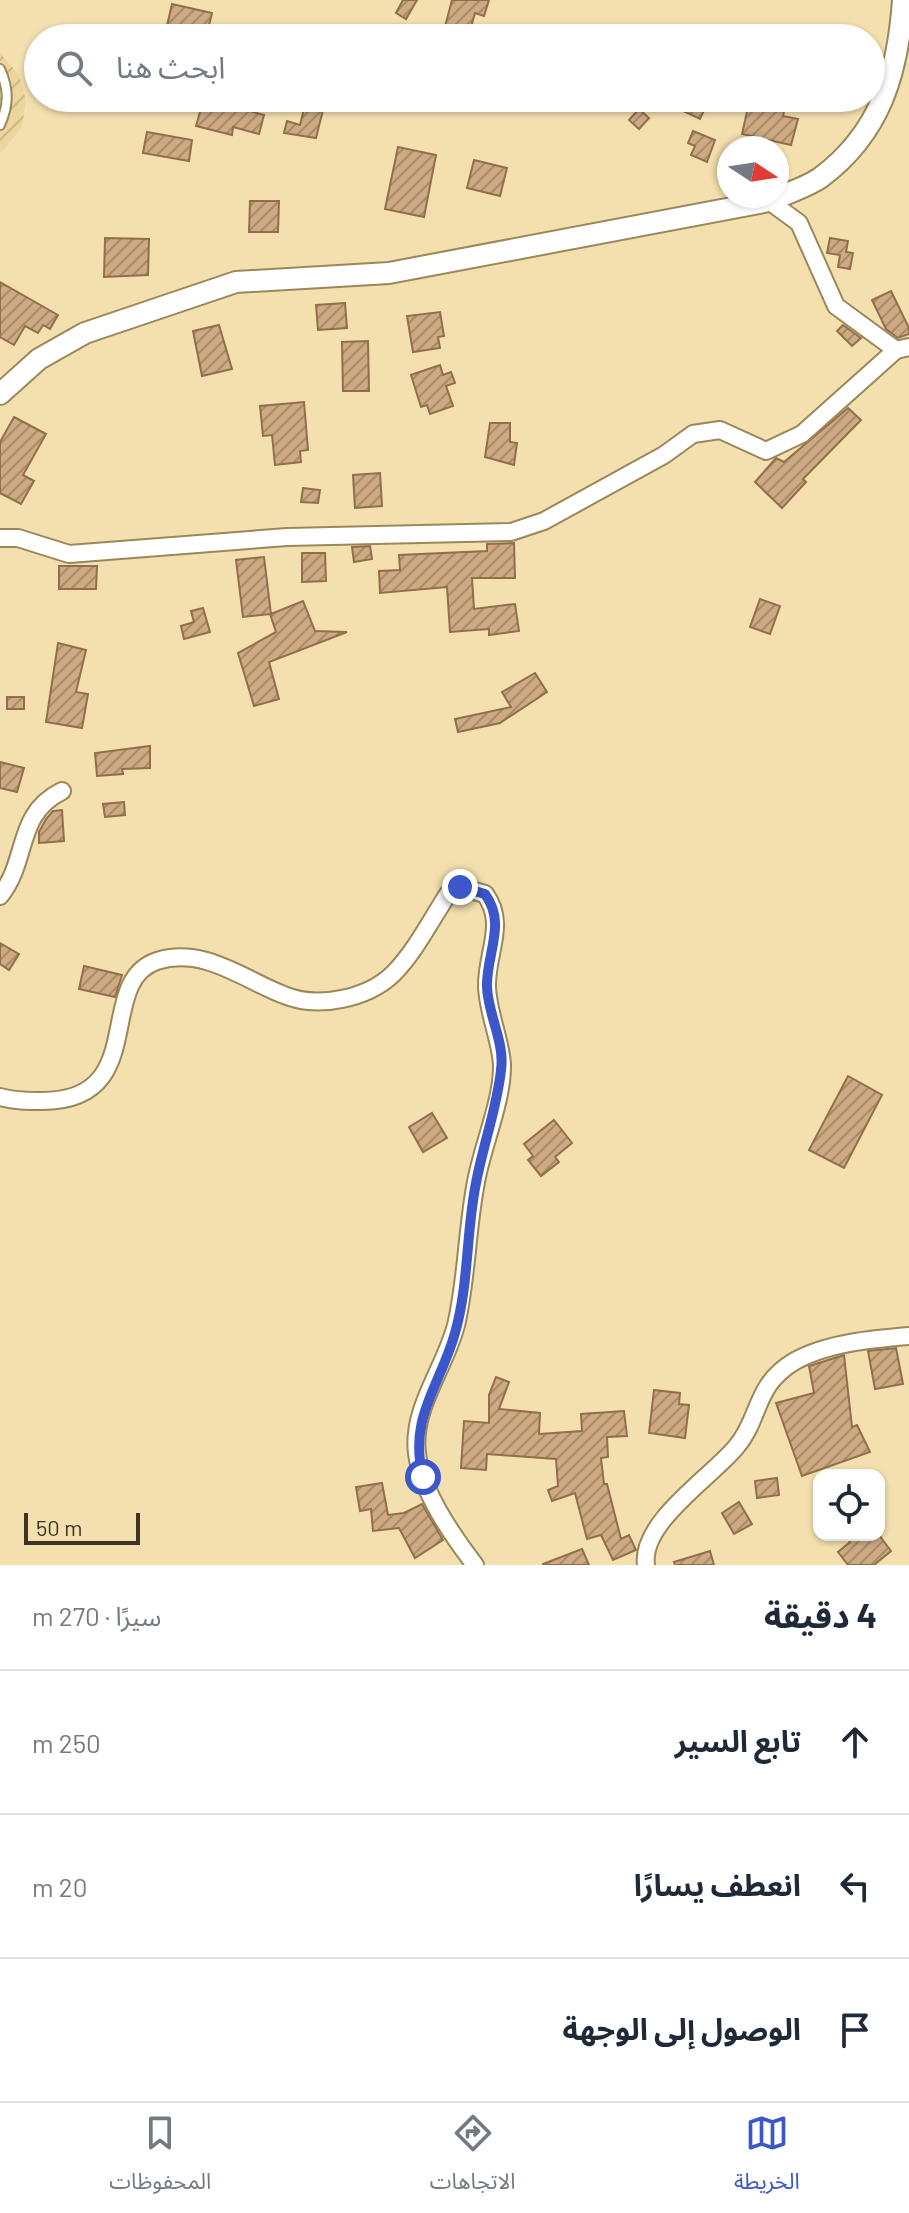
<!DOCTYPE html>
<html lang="ar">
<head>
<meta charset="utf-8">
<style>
	:root { --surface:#fff; --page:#f6f6f7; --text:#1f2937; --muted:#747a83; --line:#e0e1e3; --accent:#3b57c9 }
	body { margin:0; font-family:Barlow,"Noto Sans Arabic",sans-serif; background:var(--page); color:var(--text); direction:rtl }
	.controls { position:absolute; right:24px; bottom:24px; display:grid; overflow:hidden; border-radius:16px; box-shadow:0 2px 6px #0004 }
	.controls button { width:72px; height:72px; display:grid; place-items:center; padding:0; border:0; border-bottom:2px solid var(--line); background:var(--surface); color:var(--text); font:40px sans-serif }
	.compass { position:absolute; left:717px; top:136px; width:72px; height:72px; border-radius:50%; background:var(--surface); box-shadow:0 2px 6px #0004; rotate:102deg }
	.scale { position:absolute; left:24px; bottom:20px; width:116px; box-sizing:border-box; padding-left:8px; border:4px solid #3d3521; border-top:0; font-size:22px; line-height:28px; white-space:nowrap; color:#3d3521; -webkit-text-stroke:6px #f4e0af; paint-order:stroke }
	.stop { position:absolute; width:24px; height:24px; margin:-18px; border:6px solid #3b57c9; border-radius:50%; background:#fff }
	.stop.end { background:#3b57c9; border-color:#fff; box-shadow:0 2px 8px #0008 }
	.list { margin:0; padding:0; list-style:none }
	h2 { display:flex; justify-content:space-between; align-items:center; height:104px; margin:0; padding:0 32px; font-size:34px }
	h2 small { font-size:26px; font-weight:400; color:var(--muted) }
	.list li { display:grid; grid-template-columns:52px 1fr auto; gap:24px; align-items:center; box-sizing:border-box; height:144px; padding:0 32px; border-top:2px solid var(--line) }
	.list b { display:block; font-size:30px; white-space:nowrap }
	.list em { font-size:26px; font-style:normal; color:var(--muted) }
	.icon { flex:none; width:44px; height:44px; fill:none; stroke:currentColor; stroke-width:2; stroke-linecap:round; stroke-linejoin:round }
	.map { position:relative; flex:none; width:909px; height:1565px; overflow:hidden; direction:ltr }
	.search { position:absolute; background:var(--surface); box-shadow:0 2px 6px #0004; left:24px; right:24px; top:24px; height:88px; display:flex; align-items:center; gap:20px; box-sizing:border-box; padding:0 28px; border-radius:44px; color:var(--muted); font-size:30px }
	.sheet { height:536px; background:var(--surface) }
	nav { display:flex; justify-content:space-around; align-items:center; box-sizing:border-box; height:112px; border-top:2px solid var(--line); background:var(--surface); font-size:22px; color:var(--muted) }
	nav a { display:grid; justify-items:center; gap:4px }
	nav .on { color:var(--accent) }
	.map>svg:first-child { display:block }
	.industrial { fill:url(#industrial-furrows) }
	.building { fill:url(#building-hatch); stroke:#906f4a; stroke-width:2 }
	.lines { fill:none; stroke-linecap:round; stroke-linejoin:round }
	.service-casing { stroke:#9a885a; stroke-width:12 }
	.minor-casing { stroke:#9a885a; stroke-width:20 }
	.tertiary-casing { stroke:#9a885a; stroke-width:24 }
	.service { stroke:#fff; stroke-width:8 }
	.minor { stroke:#fff; stroke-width:16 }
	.tertiary { stroke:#fff; stroke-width:20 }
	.route { stroke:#3b57c9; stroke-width:10 }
</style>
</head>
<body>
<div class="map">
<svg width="909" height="1565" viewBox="0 0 909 1565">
	<defs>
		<pattern id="industrial-furrows" width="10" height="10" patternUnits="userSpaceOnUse" patternTransform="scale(2)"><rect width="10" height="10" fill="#ecd69d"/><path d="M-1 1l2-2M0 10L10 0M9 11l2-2" fill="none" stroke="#cbb887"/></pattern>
		<pattern id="building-hatch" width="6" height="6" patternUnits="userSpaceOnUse" patternTransform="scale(2)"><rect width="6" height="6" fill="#ceaa83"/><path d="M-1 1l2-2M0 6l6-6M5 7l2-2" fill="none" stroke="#a88b6b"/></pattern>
	</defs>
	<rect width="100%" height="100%" fill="#f4e0af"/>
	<polygon class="industrial" points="0,53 19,75 26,100 22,127 0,154"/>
	<g class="building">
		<polygon points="403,0 417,0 406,19 396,13"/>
		<polygon points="452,0 489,0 484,16 475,13 468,38 442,38"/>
		<polygon points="172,4 212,13 206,38 166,30"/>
		<polygon points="204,98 264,115 259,134 233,127 232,135 196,126"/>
		<polygon points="656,98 710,98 700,119"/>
		<polygon points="750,98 787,98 783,116 798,119 791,145 742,134"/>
		<polygon points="305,105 323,110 316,138 284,133 287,121 300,125"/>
		<polygon points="639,109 649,118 639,129 629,120"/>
		<polygon points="693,131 715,140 707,162 691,155 695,146 688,143"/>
		<polygon points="147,132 192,140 189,161 143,153"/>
		<polygon points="398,147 436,155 424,217 385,209"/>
		<polygon points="474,160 507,168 500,196 467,188"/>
		<polygon points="250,201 279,201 278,232 249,232"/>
		<polygon points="105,238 149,239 148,275 104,277"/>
		<polygon points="830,238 848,241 846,252 853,253 850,269 838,267 840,255 827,253"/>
		<polygon points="0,282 58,315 50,329 43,325 38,333 25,326 14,345 0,337"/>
		<polygon points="891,291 909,328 909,334 898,338 886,329 872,300"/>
		<polygon points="345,303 347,328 318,330 316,305"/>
		<polygon points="440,312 444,336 438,337 440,348 413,352 407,316"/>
		<polygon points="219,325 232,369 202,376 193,331"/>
		<polygon points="843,325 861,338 852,346 837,331"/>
		<polygon points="368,341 369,391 343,391 342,342"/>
		<polygon points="440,365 443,375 451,372 455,383 446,386 453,406 430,414 427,405 421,407 411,375"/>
		<polygon points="304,402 308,450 300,451 301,462 275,465 272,435 263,436 260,406"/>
		<polygon points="848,408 861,420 803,479 806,482 782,508 755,482 776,458 784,462"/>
		<polygon points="14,417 46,434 23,475 34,481 21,504 0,493 0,442"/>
		<polygon points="490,423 510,423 510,442 517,443 514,465 485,457"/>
		<polygon points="380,473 382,506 355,508 353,475"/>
		<polygon points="303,488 320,490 318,503 301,502"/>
		<polygon points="514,543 515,578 472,578 474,609 515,604 519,631 489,635 489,629 450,632 447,587 380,593 379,571 400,570 399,555 487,551 487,544"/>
		<polygon points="370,546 372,559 354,562 352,547"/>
		<polygon points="302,553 325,553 326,581 302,582"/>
		<polygon points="264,557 271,614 303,601 315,631 347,632 269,662 279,699 254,706 238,653 276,632 270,614 243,617 236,560"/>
		<polygon points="59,566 97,566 96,589 59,589"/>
		<polygon points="760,599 780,606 770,634 750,627"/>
		<polygon points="203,608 210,632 184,639 181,626 194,622 191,611"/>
		<polygon points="58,643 86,650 76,692 88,694 82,728 46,722"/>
		<polygon points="535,673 547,692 500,723 458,732 455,719 511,707 502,692"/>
		<rect x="7" y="697" width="17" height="12"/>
		<polygon points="150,746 150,768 122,769 123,774 97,776 95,753"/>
		<polygon points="0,762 24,768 17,792 0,788"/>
		<polygon points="124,802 125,815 105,817 103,804"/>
		<polygon points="62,810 64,841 39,843 39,832 46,819 53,811"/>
		<polygon points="0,943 19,954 9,970 0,964"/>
		<polygon points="84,966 122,975 115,997 79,989"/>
		<polygon points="848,1076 882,1095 844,1168 809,1150"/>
		<polygon points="432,1113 447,1138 423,1152 409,1127"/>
		<polygon points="554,1120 572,1143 555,1157 559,1162 541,1176 528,1160 533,1156 524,1144"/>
		<polygon points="896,1348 903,1384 875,1389 868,1351"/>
		<polygon points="844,1355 852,1427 857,1425 870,1452 802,1476 776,1403 814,1393 809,1366"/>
		<polygon points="496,1377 509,1382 499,1409 540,1413 539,1434 582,1431 581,1414 624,1411 627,1436 607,1437 608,1457 601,1458 604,1484 607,1484 621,1539 629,1535 636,1550 613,1560 601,1535 587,1539 575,1493 552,1501 548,1490 558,1486 556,1459 487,1454 486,1470 461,1468 464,1421 489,1423 489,1395"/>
		<polygon points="654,1390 680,1393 679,1404 689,1405 685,1438 649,1433"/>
		<polygon points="777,1478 779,1495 757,1498 755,1481"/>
		<polygon points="382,1483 388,1515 404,1513 422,1504 443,1540 415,1558 399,1528 373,1531 371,1509 360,1511 356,1487"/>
		<polygon points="739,1502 752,1524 734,1534 722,1513"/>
		<polygon points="845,1535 879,1535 891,1551 874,1565 848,1565 838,1552 850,1542"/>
		<polygon points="582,1549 589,1565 543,1565 543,1564"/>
		<polygon points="710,1551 714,1565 675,1565 674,1562"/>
	</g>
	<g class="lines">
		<defs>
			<path id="service" d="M 0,69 C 9,89 9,105 0,125"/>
			<g id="minor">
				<polyline points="769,201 799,223 836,306 896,350 909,347"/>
				<polyline points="0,538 18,538 69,554 287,537 511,532 544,521 664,455 693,434 720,430 766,451 802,434 896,350"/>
				<path d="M 0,896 C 29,860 15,814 62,791"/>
				<path d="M 0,1097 C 14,1101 28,1101 42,1101 C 151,1101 94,982 157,961 C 204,946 244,980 284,995 C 317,1009 367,999 393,974 C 415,952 431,920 448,894 L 460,887 L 485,894 C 507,924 486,953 487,987 C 488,1013 500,1038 502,1064 C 503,1100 482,1147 476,1182 C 467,1228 467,1275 457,1321 C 448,1364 411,1407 417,1453 C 421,1491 452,1535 475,1565"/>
				<path d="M 646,1565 C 640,1522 713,1476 737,1446 C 761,1417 754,1385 795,1361 C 827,1343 873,1339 909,1336"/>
			</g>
			<path id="tertiary" d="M 0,394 L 39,359 L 85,333 L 236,282 L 389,273 L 769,201 C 785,194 805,188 820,178 C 881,133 898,72 903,0"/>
		</defs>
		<use href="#service" class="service-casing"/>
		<use href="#minor" class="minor-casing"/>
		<use href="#tertiary" class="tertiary-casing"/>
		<use href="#service" class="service"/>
		<use href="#minor" class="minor"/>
		<use href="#tertiary" class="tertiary"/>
	</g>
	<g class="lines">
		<path class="route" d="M 423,1477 C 408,1417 440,1387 455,1333 C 469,1284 466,1232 476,1183 C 483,1145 497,1108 501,1070 C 505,1042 488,1015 487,987 C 486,954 507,924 485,894 L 460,887"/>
	</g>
</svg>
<div class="controls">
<button><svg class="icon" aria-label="locate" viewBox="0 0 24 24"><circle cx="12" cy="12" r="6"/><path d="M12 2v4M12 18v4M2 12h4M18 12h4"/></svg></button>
</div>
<svg class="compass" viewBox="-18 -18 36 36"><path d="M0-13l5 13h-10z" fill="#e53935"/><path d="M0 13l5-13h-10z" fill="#747a83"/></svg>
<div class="scale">50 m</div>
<div class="stop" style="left:423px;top:1477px"></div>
<div class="stop end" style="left:460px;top:887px"></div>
<div class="search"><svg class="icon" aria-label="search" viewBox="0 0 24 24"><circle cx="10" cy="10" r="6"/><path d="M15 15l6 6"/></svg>ابحث هنا</div>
</div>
<section class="sheet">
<h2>4 دقيقة<small>سيرًا · 270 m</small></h2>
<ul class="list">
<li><svg class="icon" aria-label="ahead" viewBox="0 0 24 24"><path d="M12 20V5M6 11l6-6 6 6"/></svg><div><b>تابع السير</b></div><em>250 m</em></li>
<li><svg class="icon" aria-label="left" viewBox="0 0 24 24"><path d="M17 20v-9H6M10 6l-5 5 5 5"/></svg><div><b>انعطف يسارًا</b></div><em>20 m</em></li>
<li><svg class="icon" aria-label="arrive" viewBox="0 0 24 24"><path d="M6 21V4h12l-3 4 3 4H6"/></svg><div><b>الوصول إلى الوجهة</b></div></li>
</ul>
</section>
<nav>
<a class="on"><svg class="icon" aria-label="map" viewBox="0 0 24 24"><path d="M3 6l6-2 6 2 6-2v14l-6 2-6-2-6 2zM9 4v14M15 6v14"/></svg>الخريطة</a>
<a><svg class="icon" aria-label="directions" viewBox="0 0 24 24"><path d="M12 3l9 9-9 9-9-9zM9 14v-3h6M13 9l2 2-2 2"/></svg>الاتجاهات</a>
<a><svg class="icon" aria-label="saved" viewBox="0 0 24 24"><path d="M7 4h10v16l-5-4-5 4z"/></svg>المحفوظات</a>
</nav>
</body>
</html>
